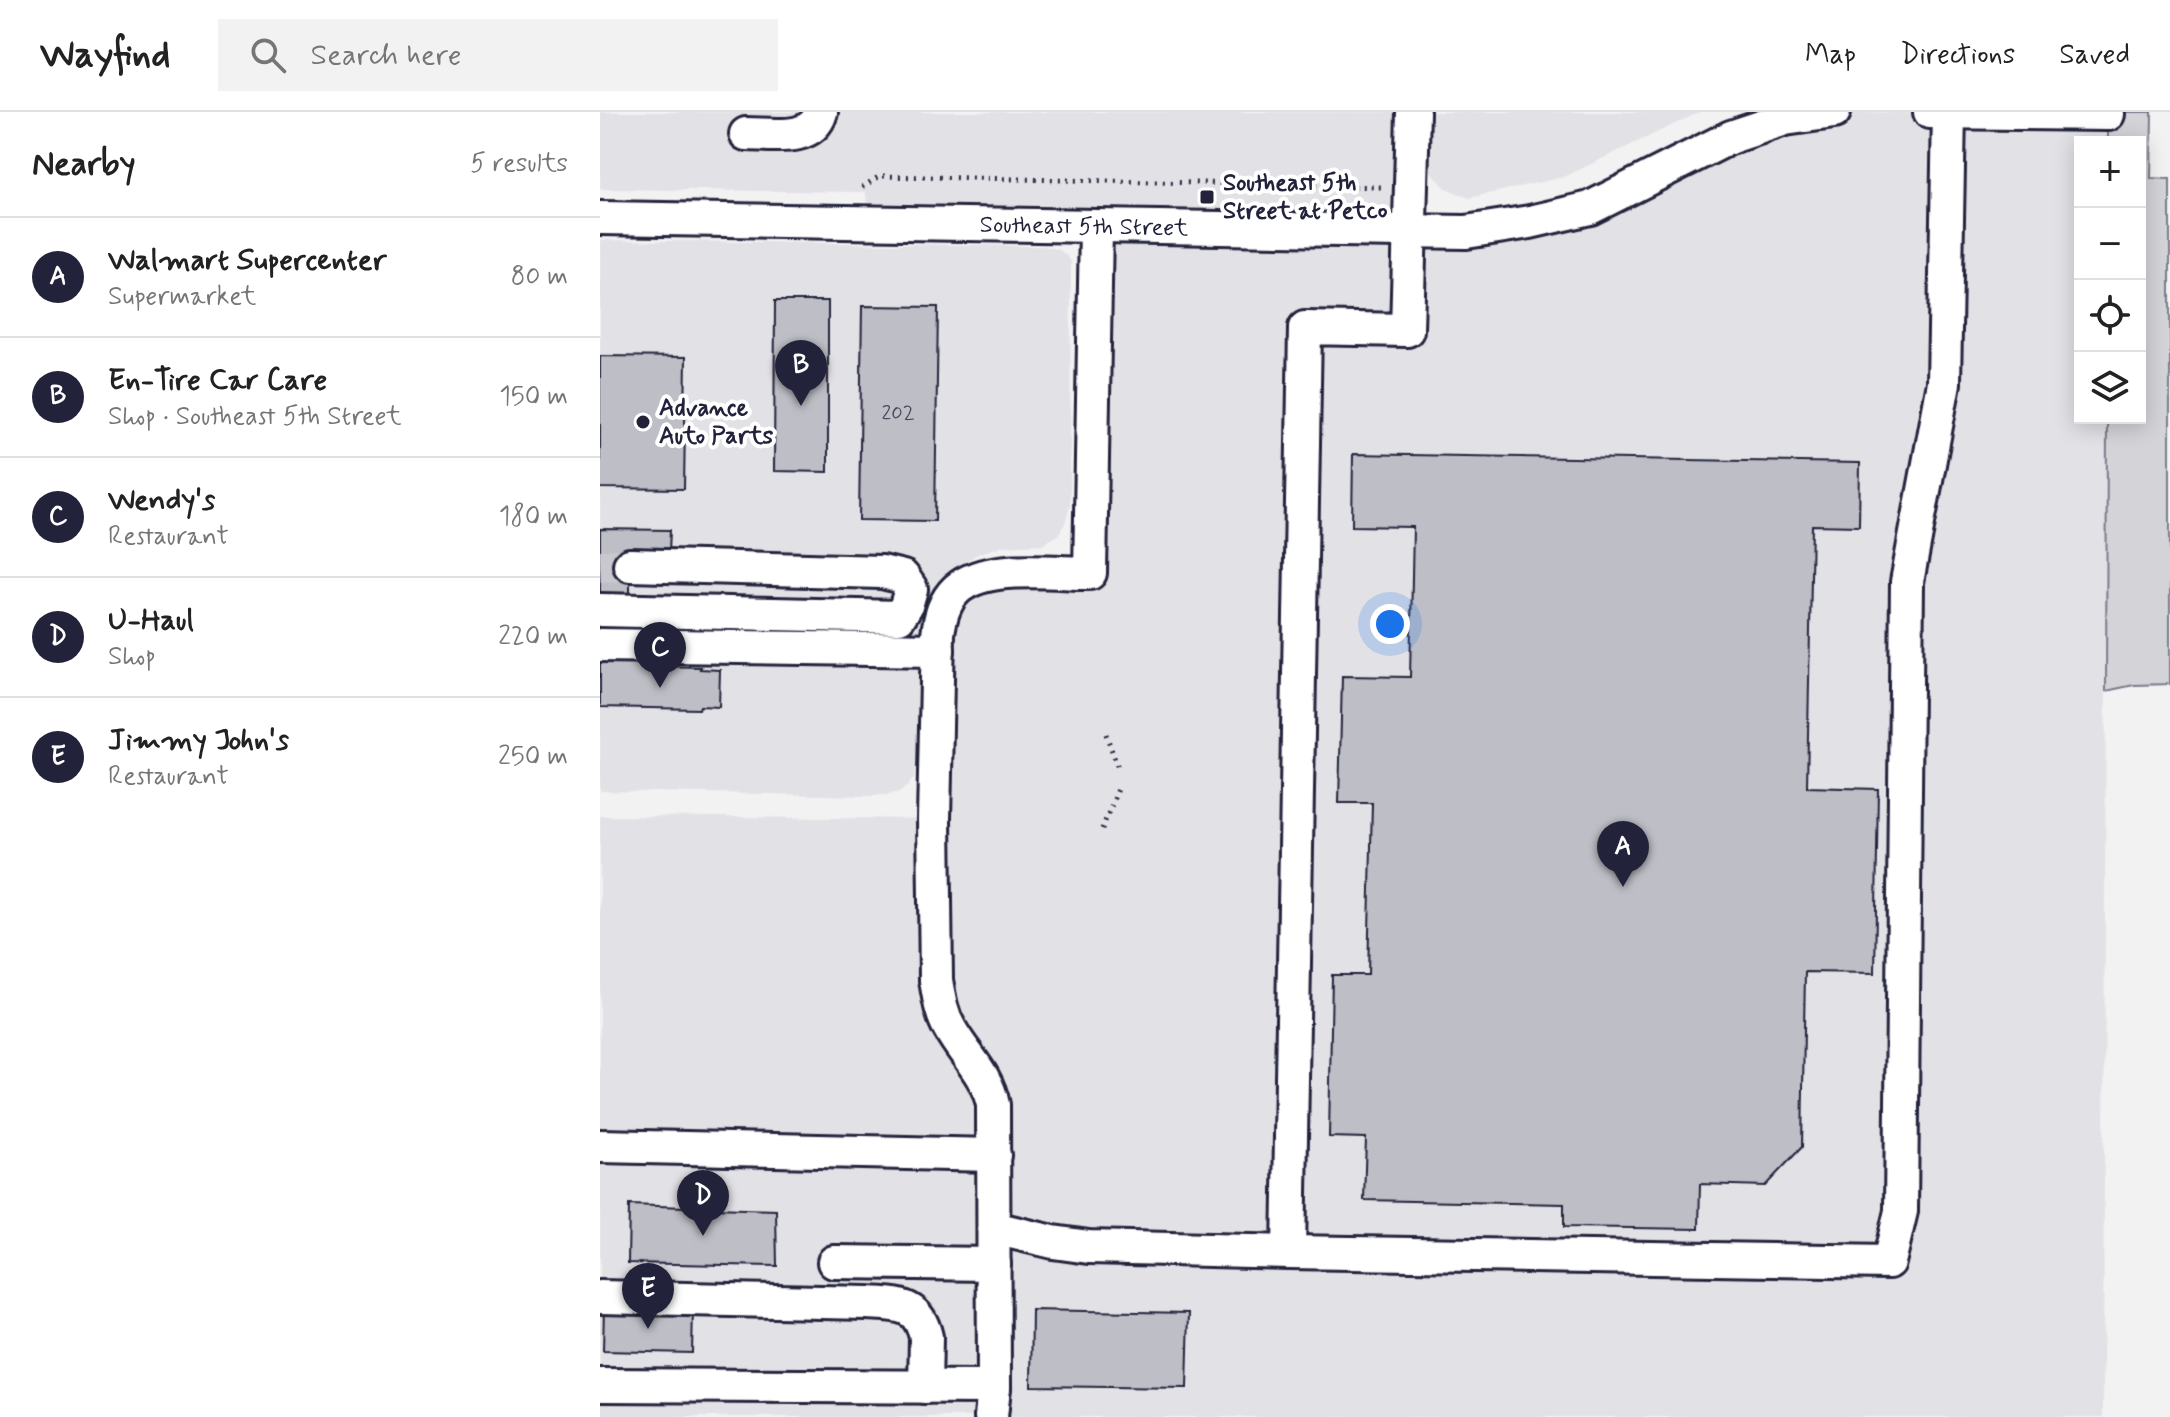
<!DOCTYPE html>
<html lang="en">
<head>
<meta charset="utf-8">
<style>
	:root { --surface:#fff; --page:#f2f2f2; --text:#222; --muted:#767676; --line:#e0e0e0; --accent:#22223b }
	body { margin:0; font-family:Mynerve,sans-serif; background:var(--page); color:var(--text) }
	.controls { position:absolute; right:24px; top:24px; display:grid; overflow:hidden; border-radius:0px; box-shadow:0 4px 20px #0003 }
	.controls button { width:72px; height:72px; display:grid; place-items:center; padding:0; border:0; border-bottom:2px solid var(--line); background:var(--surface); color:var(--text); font:40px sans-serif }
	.you { position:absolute; left:790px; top:512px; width:28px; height:28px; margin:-20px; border:6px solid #fff; border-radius:50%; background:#1a73e8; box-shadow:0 0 0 12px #1a73e833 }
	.badge { display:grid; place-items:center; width:52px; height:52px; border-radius:50%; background:var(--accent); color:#fff; font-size:26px; font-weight:700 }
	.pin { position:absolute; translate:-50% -66px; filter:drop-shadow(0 2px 4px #0008) }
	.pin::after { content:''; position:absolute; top:42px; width:28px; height:24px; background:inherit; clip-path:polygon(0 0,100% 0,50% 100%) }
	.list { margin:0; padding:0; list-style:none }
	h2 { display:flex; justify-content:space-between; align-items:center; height:104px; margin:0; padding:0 32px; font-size:34px }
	h2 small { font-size:26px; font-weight:400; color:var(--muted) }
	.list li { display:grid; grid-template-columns:52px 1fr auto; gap:24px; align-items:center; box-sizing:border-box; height:120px; padding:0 32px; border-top:2px solid var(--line) }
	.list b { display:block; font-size:30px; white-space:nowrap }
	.list p { margin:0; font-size:26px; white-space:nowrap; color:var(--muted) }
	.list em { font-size:26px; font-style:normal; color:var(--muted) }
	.icon { flex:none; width:44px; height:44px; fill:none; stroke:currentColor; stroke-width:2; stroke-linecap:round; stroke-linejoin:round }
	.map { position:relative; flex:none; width:1570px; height:1305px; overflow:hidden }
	header { display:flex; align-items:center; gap:48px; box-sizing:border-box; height:112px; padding:0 40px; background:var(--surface); border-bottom:2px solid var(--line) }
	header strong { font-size:38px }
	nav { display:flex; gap:44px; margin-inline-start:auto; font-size:28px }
	.search { width:560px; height:72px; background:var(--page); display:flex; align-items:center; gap:20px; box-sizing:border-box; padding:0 28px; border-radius:0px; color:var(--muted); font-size:30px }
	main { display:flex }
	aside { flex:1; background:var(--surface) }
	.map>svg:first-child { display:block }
	.built { fill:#e2e2e6 }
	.green { fill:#d3d3d8; stroke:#7a7a8a; stroke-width:2 }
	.building { fill:#bebec6; stroke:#22223b; stroke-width:2 }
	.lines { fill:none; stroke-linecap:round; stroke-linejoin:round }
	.minor-tunnel { stroke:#c8c8ce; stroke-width:32; stroke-dasharray:32 16; stroke-linecap:butt }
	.minor-casing { stroke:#22223b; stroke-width:38 }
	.path { stroke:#22223b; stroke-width:5; stroke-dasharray:2 6; stroke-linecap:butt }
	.minor { stroke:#fff; stroke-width:32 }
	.poi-dot { fill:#22223b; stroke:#fff; stroke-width:3 }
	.labels { text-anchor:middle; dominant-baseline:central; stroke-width:8; stroke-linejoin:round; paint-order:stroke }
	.number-label { font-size:20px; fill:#49495e }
	.poi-label { font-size:24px; font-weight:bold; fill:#22223b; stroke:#fff; text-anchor:start }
	.street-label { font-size:24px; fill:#22223b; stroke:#fff }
</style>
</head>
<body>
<header>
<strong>Wayfind</strong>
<div class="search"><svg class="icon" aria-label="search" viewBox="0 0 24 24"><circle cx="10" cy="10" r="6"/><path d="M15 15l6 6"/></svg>Search here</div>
<nav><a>Map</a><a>Directions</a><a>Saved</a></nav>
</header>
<main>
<aside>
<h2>Nearby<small>5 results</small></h2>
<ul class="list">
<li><span class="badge">A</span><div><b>Walmart Supercenter</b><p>Supermarket</p></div><em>80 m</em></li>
<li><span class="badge">B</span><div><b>En-Tire Car Care</b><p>Shop · Southeast 5th Street</p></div><em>150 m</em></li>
<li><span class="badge">C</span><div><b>Wendy's</b><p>Restaurant</p></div><em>180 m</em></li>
<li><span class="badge">D</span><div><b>U-Haul</b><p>Shop</p></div><em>220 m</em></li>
<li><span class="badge">E</span><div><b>Jimmy John's</b><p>Restaurant</p></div><em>250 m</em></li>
</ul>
</aside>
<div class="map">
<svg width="1570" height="1305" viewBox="0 0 1570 1305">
	<rect width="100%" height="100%" fill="#f2f2f3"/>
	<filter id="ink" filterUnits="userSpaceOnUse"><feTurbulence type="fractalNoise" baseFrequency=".0125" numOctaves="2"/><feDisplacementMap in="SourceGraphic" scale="16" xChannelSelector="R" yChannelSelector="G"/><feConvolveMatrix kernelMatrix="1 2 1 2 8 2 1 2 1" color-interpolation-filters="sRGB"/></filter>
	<g filter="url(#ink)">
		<g class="built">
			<polygon points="0,0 813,0 810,120 866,120 1234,0 1508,2 1508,30 1480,30 1480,306 1507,306 1503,1305 0,1305 0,704 334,707 357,477 489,461 496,116 268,111 266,80 0,77"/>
			<polygon points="831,0 1100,0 964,65 869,86 846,76 830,59"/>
			<polygon points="0,128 443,134 458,137 467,144 471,150 470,394 465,411 458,423 443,432 401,434 378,442 357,455 325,488 321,511 320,615 317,652 314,666 307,675 299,680 287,683 270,684 0,679"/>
		</g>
		<polygon class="green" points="1508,0 1552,0 1551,66 1570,67 1570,572 1534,573 1506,579 1507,306 1540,306 1540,30 1508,30"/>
		<g class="building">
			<polygon points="175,189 228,189 228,360 174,359"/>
			<polygon points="262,194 338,195 335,409 259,408"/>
			<polygon points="0,244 86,245 84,377 0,376"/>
			<polygon points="753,342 1260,351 1259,414 1212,413 1207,675 1278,677 1275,861 1205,860 1202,1035 1165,1074 1100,1072 1099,1117 964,1115 964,1092 764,1088 766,1026 729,1025 732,863 768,863 772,691 739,691 742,564 810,565 813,415 752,414"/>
			<polygon points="0,417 70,418 69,439 30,439 30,489 0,489"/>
			<polygon points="0,547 57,548 57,554 101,555 100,557 120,558 119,595 100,594 99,597 0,595"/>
			<polygon points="29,1093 176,1098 177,1154 28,1151"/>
			<polygon points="4,1194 93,1196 92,1241 3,1239"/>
			<polygon points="432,1198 589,1201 587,1276 431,1274"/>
		</g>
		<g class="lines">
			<polyline class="minor-tunnel" points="0,454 30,453"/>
			<defs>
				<g id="minor">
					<polyline points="1330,0 1508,2"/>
					<path d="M 146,22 C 172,22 212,31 221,0"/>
					<polyline points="0,106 866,120 930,110 990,96 1131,25 1185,7 1234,0"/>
					<polyline points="0,498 299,505 306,494 311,477 303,465 282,460 30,453"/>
					<polyline points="0,533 338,538"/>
					<polyline points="0,1034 394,1043"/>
					<polyline points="394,1116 453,1130 489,1135 689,1140 705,216 807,218 813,0"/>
					<polyline points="689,1140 1289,1150 1301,1099 1307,470 1344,271 1349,0"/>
					<polyline points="234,1150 394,1152"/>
					<path d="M 0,1185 L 267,1191 C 297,1193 318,1190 326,1225 L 325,1275"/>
					<polyline points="0,1273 394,1275"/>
					<path d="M 391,1305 L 394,1275 L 393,993 C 387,962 365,944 350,917 C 341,902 339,885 336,868 L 334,707 L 338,522 C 340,505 344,489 357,477 C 387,451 453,461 490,461 L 496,115"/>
				</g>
			</defs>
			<use href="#minor" class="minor-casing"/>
			<g class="path">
				<polyline points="262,75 280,64 783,75"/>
				<polyline points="506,622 519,659"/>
				<polyline points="502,717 518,677"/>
			</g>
			<use href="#minor" class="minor"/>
		</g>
	</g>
	<g class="poi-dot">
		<rect x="599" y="77" width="16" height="16" rx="4"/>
		<circle cx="43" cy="310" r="8"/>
	</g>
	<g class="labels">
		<g class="number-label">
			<text x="298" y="301">202</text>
		</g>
		<g class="poi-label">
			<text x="623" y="71">Southeast 5th<tspan x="623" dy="28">Street at Petco</tspan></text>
			<text x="59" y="296">Advance<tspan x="59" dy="28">Auto Parts</tspan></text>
		</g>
		<g class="street-label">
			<text transform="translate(484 115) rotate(1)">Southeast 5th Street</text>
		</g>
	</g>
</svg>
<div class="controls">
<button>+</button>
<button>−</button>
<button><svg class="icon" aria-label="locate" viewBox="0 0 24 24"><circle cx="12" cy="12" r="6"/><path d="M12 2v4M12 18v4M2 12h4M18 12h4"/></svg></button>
<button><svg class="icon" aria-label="layers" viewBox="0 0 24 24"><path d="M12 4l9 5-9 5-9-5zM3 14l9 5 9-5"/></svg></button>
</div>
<div class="you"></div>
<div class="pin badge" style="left:1023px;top:775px">A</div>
<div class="pin badge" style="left:201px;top:294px">B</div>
<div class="pin badge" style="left:60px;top:576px">C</div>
<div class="pin badge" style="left:103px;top:1124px">D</div>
<div class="pin badge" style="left:48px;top:1217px">E</div>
</div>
</main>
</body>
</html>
